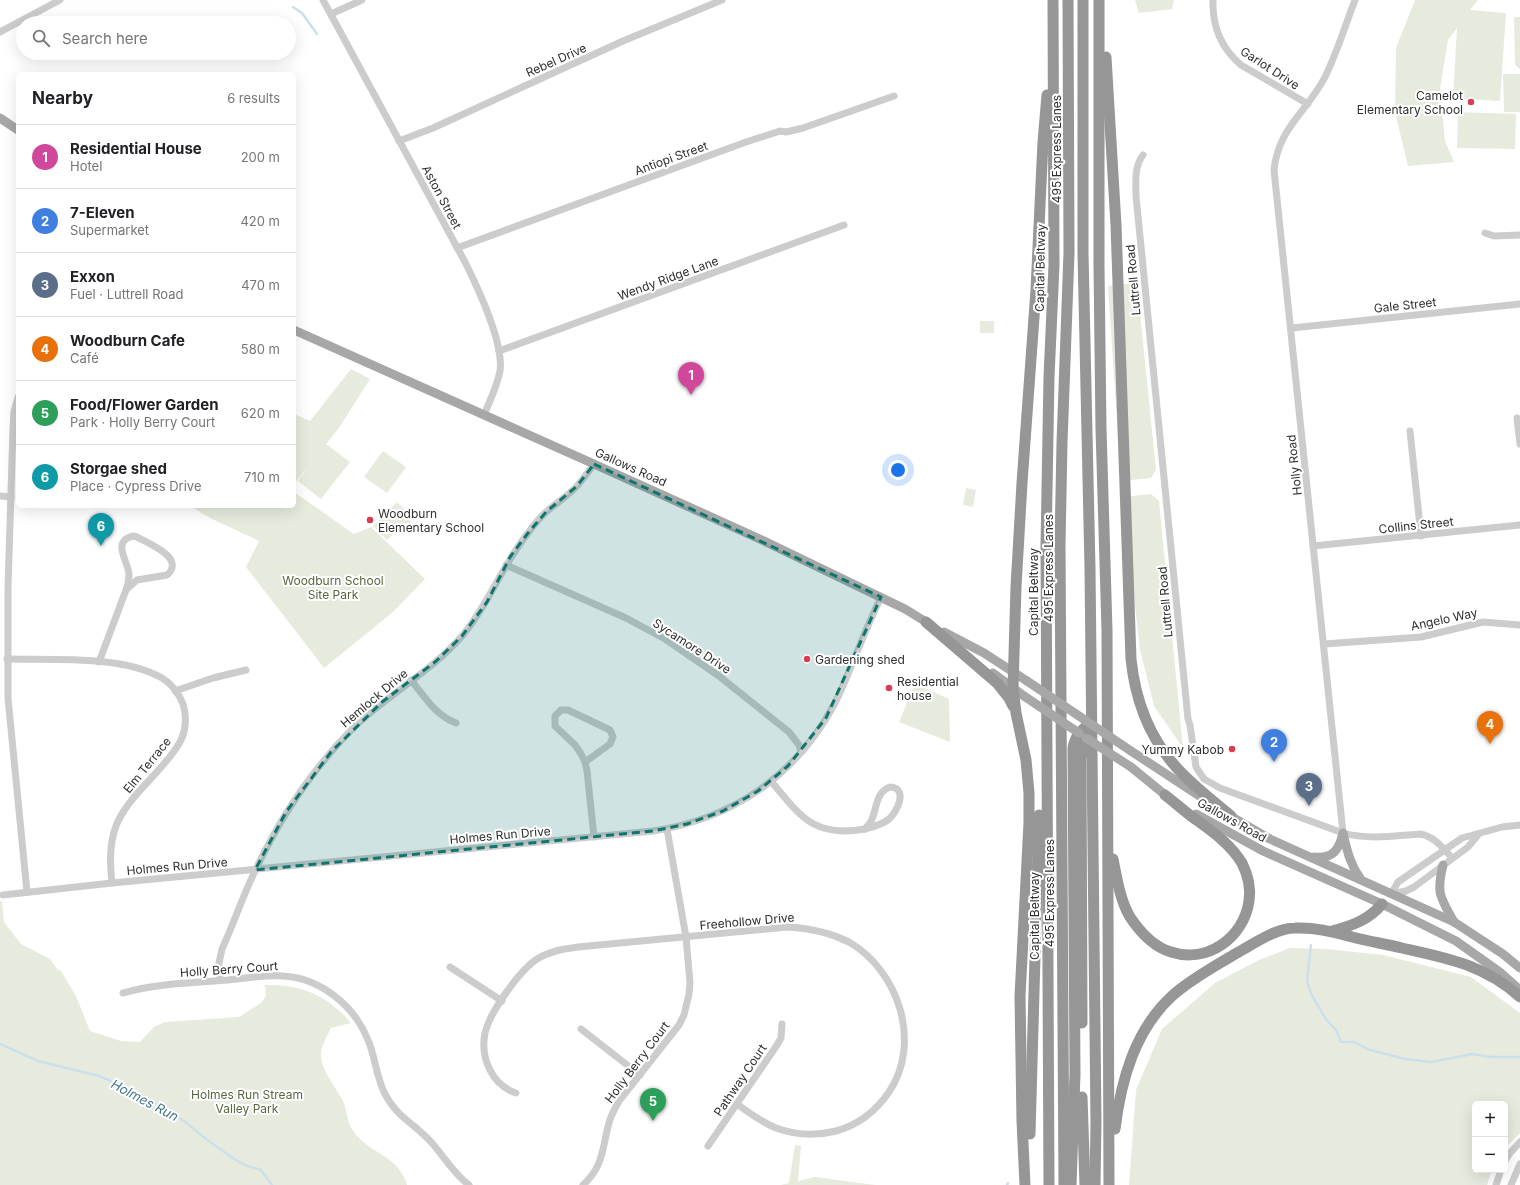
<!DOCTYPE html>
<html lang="en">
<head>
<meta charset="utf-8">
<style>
	:root { --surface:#fff; --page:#f6f6f6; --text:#202124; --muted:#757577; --line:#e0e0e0; --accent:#b45309 }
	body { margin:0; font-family:Inter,sans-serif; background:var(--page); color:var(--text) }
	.controls { position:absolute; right:12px; bottom:12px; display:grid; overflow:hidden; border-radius:6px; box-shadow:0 4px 16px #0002 }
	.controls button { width:36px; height:36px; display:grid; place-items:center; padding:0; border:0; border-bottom:1px solid var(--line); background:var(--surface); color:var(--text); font:20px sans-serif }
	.you { position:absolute; left:898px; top:470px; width:14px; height:14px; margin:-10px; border:3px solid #fff; border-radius:50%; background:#1a73e8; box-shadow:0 0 0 6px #1a73e833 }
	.badge { display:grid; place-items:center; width:26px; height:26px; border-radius:50%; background:var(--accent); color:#fff; font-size:13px; font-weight:700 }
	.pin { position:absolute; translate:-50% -33px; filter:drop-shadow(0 1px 2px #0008) }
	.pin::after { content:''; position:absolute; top:21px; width:14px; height:12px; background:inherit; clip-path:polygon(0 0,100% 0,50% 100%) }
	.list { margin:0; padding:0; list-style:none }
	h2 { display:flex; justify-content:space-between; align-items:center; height:52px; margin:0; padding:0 16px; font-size:17px }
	h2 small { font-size:13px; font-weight:400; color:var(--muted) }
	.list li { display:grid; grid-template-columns:26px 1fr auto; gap:12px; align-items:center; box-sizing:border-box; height:64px; padding:0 16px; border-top:1px solid var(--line) }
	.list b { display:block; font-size:15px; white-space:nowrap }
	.list p { margin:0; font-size:13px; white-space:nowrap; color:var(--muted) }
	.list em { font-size:13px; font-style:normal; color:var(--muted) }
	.icon { flex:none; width:22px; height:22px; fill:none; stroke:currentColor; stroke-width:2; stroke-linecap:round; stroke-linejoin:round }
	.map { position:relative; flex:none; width:1520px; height:1185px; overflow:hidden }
	.search { position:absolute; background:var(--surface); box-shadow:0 4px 16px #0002; left:16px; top:16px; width:280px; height:44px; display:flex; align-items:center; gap:10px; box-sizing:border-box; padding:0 14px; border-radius:22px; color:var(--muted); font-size:15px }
	.panel { position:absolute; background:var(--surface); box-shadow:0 4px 16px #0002; left:16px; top:72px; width:280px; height:436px; border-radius:6px }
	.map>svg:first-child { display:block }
	.green { fill:#e6ebde }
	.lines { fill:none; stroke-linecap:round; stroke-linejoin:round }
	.stream { stroke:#cbe0ea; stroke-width:2.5 }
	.minor { stroke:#ccc; stroke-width:7 }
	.major { stroke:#a7a7a7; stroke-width:9 }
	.highway { stroke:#969696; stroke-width:11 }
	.major-bridge { stroke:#a7a7a7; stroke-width:9 }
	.marked { fill:#0f766e; fill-opacity:0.2; stroke:#0f766e; stroke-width:3; stroke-dasharray:8 5; stroke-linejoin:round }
	.poi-dot { fill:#dc3b52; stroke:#fff; stroke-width:1.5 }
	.labels { text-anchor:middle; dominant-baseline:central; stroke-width:4; stroke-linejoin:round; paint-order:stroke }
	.street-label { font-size:12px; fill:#2f2f2f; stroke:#fff }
	.poi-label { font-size:12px; fill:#2f2f2f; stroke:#fff; text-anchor:start }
	.park-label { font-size:12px; fill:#55683e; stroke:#fff }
	.water-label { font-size:13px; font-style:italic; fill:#41758d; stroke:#fff }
</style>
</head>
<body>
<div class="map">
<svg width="1520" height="1185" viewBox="0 0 1520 1185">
	<rect width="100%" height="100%" fill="#fff"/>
	<g class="green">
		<polygon points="1135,0 1174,0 1172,9 1139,13"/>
		<polygon points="1415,0 1478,0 1470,10 1506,13 1500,101 1453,98 1457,28 1448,40 1440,89 1445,141 1454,162 1408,166 1395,112 1396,48"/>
		<polygon points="1514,17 1520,17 1520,69 1515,65"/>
		<polygon points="1503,74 1520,74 1520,112 1504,112"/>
		<polygon points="1458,112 1516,114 1515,149 1457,148"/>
		<polygon points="1137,283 1156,470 1151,478 1121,481 1108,286"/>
		<rect x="980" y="321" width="14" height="12"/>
		<polygon points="351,369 370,379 339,428 326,444 350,462 321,499 298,481 309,466 294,484 294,414 310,421"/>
		<polygon points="383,451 406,467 387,493 364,477"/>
		<polygon points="966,488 976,490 973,507 963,505"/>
		<polygon points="294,492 354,534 371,527 425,579 393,612 324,668 246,567 259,541 210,518 190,506 294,506"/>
		<polygon points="1151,494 1159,501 1183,748 1154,706 1140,650 1123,497"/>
		<polygon points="397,502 409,514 411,524 400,534 396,531 387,540 373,526"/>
		<polygon points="915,684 949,699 950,742 899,722"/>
		<path d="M 0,901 L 2,901 L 4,922 L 21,944 L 50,959 L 58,970 L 61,971 L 76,996 L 90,1031 L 121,1041 L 140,1042 L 154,1027 L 165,1022 L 239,1017 L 261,1003 L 266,996 L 265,985 C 301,984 327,995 351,1023 L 331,1028 C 327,1037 320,1047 321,1057 C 323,1074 337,1088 344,1103 C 349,1118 346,1123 358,1137 C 375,1155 399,1157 407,1185 L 0,1185 Z"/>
		<polygon points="1290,948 1327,949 1383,955 1471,977 1520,1013 1520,1133 1505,1148 1505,1104 1475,1104 1475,1170 1492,1170 1487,1185 1129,1185 1136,1090 1162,1029 1215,983 1259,960"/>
		<polygon points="795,1145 801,1146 798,1181 815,1177 875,1185 781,1185 789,1183"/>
	</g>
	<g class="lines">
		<g class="stream">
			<polyline points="293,7 302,13 317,34"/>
			<polyline points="1311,945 1307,981 1311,994 1326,1019 1336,1030 1341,1042 1354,1042 1370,1050 1405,1059 1431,1062 1473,1054 1490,1057 1520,1057"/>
			<polyline points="0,1044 38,1061 99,1076 138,1093 184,1121 206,1139 234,1159 245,1165 261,1170 272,1185"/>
			<polyline points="1007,1185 1008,1183"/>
		</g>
		<g class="minor">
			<path d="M 323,0 L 465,262 C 478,288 504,344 500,371 C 497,387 490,400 484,415"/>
			<path d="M 1213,0 C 1212,27 1221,48 1241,65 L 1308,104"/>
			<polyline points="331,14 362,0"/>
			<polyline points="0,32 60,0"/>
			<polyline points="399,141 433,128 623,41 722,0"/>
			<path d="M 1143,155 C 1134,167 1136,182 1136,196 L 1188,719 L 1190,725 L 1196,767 L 1204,779 L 1220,788 L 1343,833 C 1368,840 1394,836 1420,834 C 1434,836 1443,848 1452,858"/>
			<polyline points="1485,233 1494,236 1520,235"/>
			<polyline points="457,248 746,142 780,131 786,132 803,128 894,96"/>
			<polyline points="1292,328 1520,304"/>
			<polyline points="499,351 844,225"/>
			<polyline points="18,397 14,412 13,428 8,588 8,698 27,892"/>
			<polyline points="1517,418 1520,444"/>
			<polyline points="1410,431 1421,536"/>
			<polyline points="0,496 11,497"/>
			<path d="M 133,536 L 137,537 C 149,544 186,558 167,575 L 137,580 L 126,590 C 128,585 129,580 129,574 C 128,561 111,541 133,536 Z"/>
			<polyline points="1313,546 1520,525"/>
			<polyline points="506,565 626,618 665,639 719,676 789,732 799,745 801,752"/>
			<polyline points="1324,644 1421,637 1483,622 1520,625"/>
			<path d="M 7,659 C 53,660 122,655 162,678 C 172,684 179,694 183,704 C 187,716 186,731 180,742 C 164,771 127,796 116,826 C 109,845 110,864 112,883"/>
			<polyline points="99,662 126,590"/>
			<path d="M 411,680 C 424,696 436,716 456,723"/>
			<polyline points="175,691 213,678 246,670"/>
			<polygon points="561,710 568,710 610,730 613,737 610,744 585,762 581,754 575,745 555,726 555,716"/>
			<polyline points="585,762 587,771 594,837"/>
			<path d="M 771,781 C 801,817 814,838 865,829"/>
			<path d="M 890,787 C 909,788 897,812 889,819 C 882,825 873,827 865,829 C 867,826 871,823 872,819 C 877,807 876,792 890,787 Z"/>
			<path d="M 1343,833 L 1274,170 C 1278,128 1307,112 1325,77 C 1337,53 1345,26 1355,0"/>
			<polyline points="1391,894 1398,882 1462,838 1502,827 1520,825"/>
			<polyline points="1391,894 1406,891 1414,887 1468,847 1478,835"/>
			<path d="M 3,895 L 112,883 L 653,831 C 733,819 797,775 835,703 C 844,686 850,668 858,650 C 865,632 873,614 881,597"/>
			<polyline points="450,967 502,1001"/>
			<path d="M 220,980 L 219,963 L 222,949 C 234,923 243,895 256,869 C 281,816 313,768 355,726 C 389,694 432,671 462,636 C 489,604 502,565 528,533 C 533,526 539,518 546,512 C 556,503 568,496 577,486 C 583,479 589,471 594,464"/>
			<path d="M 123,993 C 157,983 193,983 228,980 C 246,978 264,975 283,976 C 320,978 354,1005 368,1040 C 375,1056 376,1075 384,1092 C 396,1117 414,1123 431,1142 C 444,1156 453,1173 469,1185"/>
			<polyline points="581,1029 640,1075"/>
			<path d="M 516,1093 C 492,1085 480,1058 485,1033 C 490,1012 519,971 537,959 C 550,951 563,949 578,947 L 787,927 C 809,928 829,932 849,942 C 899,971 922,1043 889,1092 C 876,1111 858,1125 836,1131 C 816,1136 795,1135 776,1128 C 762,1122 749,1113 737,1104"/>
			<polyline points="708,1146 777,1045 781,1038 782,1024"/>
			<polyline points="1505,1161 1510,1153 1520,1142"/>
			<path d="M 583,1185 C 604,1166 602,1148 609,1123 C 611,1115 615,1108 619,1101 L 679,1025 L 684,1015 L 689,994 L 690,983 L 686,937 L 667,829"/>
			<polyline points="1496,1185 1501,1170"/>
			<polyline points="1511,1185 1520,1164"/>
		</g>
		<g class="major">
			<polyline points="0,118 18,130"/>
			<polyline points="294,330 594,464 762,540 905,609 931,625"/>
			<polyline points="944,632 984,653 1027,681"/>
			<polyline points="993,673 1024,696"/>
			<polyline points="1131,751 1204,799"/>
			<polyline points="1131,767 1169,798"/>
			<polyline points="1225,813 1270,839 1454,922 1503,954 1520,968"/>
			<polyline points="1196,814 1263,851 1382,904 1456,941 1501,973 1520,990"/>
			<path d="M 1343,834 C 1347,850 1350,864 1360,878"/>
			<path d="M 1314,857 C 1333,859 1339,850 1343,833"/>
			<path d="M 1443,865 C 1436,893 1440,897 1454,922"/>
		</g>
		<g class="highway">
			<polyline points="1083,0 1083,253 1090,568 1096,1122 1095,1185"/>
			<polyline points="1099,0 1099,266 1101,429 1107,630 1109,1185"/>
			<path d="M 1106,57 L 1116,225 L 1131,659 C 1135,698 1149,737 1176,767 C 1192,785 1212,800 1231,816"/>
			<polyline points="926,622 997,683 1009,698 1013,706"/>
			<path d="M 1113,859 C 1117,879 1120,900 1130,917 C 1140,932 1154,947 1171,952 C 1208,964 1244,937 1249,901 C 1251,888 1248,875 1242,863 C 1229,842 1210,830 1191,816 C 1182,809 1174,802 1165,795"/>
			<path d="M 1332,931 C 1351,926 1369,920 1382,904"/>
			<polyline points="1082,1023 1081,759 1083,746 1088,730"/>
			<polyline points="1082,1097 1085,1185"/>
			<path d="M 1115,1129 C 1121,1080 1135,1030 1172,996 C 1191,979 1214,967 1235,954 C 1252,945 1275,928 1295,928 C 1315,927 1333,932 1352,937 C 1368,941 1385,944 1402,948 C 1447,958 1485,965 1520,997"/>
			<polyline points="1030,1134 1039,815"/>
			<polyline points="1025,1185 1022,1121 1020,996 1029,823 1029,793 1026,760 1016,713 1013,688 1016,587 1022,483 1036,290 1043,142 1047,95"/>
			<polyline points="1049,1185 1046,547 1049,377 1054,265 1053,0"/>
			<polyline points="1064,1185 1060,545 1062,443 1069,253 1068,0"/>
			<path d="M 1071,1185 L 1075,1074 L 1073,748 C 1075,736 1081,731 1090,723"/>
		</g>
		<g class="major-bridge">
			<polyline points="1027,681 1131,751"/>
			<polyline points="1024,696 1079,733"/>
			<polyline points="1086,738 1131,767"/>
		</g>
	</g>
	<path class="marked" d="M 594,464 L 881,597 L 826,718 L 788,766 L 758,791 L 723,811 L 687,824 L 653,831 L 255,870 L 286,812 L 331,752 L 382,702 L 435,662 L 462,636 L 487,602 L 510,557 L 528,533 L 546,512 L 577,486 Z"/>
	<g class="poi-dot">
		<circle cx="1471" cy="102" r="4"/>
		<circle cx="370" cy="520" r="4"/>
		<circle cx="807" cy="659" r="4"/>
		<circle cx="889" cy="688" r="4"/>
		<circle cx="1232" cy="749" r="4"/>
	</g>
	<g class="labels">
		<g class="street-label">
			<text transform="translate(556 60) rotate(-24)">Rebel Drive</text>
			<text transform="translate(1270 68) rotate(33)">Garlot Drive</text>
			<text transform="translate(1056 149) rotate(-90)">495 Express Lanes</text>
			<text transform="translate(671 158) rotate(-20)">Antiopi Street</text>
			<text transform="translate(442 197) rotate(62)">Aston Street</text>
			<text transform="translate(1040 268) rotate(-89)">Capital Beltway</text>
			<text transform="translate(668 278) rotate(-20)">Wendy Ridge Lane</text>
			<text transform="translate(1133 280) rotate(-95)">Luttrell Road</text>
			<text transform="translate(1405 305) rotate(-6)">Gale Street</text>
			<text transform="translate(1294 465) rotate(-96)">Holly Road</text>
			<text transform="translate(631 467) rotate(24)">Gallows Road</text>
			<text transform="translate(1416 525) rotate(-6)">Collins Street</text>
			<text transform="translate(1048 568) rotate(-90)">495 Express Lanes</text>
			<text transform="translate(1033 592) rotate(-90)">Capital Beltway</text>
			<text transform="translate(1165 602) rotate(-95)">Luttrell Road</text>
			<text transform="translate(1444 619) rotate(-12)">Angelo Way</text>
			<text transform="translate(692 646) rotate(33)">Sycamore Drive</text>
			<text transform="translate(374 698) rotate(-40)">Hemlock Drive</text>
			<text transform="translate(147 765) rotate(-51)">Elm Terrace</text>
			<text transform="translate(1232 820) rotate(29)">Gallows Road</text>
			<text transform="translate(500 835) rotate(-5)">Holmes Run Drive</text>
			<text transform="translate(177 866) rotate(-5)">Holmes Run Drive</text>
			<text transform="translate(1049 893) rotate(-90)">495 Express Lanes</text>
			<text transform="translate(1034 916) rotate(-90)">Capital Beltway</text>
			<text transform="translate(747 921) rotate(-5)">Freehollow Drive</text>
			<text transform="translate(229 969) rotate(-4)">Holly Berry Court</text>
			<text transform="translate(637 1062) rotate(-53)">Holly Berry Court</text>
			<text transform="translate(740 1080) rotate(-56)">Pathway Court</text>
		</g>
		<g class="poi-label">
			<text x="1463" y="95" text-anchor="end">Camelot<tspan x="1463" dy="14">Elementary School</tspan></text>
			<text x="378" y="513">Woodburn<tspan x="378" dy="14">Elementary School</tspan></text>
			<text x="815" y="659">Gardening shed</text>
			<text x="897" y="681">Residential<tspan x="897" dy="14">house</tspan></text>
			<text x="1224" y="749" text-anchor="end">Yummy Kabob</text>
		</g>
		<g class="park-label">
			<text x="333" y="580">Woodburn School<tspan x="333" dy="14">Site Park</tspan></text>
			<text x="247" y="1094">Holmes Run Stream<tspan x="247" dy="14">Valley Park</tspan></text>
		</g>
		<g class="water-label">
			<text transform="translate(145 1100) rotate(28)">Holmes Run</text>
		</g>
	</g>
</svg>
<div class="controls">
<button>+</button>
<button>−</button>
</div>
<div class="you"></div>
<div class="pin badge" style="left:691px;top:395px;background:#d1479c">1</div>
<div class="pin badge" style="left:1274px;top:762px;background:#3f7fe0">2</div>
<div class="pin badge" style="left:1309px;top:806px;background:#5c6f8a">3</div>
<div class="pin badge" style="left:1490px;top:744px;background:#e8710a">4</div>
<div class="pin badge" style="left:653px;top:1121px;background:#2e9e5b">5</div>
<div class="pin badge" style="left:101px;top:546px;background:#0f9aa8">6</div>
<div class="search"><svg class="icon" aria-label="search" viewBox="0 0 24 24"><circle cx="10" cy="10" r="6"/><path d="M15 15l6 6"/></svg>Search here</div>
<section class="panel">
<h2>Nearby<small>6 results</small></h2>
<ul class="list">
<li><span class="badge" style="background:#d1479c">1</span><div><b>Residential House</b><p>Hotel</p></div><em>200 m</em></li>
<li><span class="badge" style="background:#3f7fe0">2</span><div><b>7-Eleven</b><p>Supermarket</p></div><em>420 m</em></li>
<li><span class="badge" style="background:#5c6f8a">3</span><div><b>Exxon</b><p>Fuel · Luttrell Road</p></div><em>470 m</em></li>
<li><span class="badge" style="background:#e8710a">4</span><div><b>Woodburn Cafe</b><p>Café</p></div><em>580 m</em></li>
<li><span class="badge" style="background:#2e9e5b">5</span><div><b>Food/Flower Garden</b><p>Park · Holly Berry Court</p></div><em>620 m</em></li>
<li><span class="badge" style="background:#0f9aa8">6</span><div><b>Storgae shed</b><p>Place · Cypress Drive</p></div><em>710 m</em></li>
</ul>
</section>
</div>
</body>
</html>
